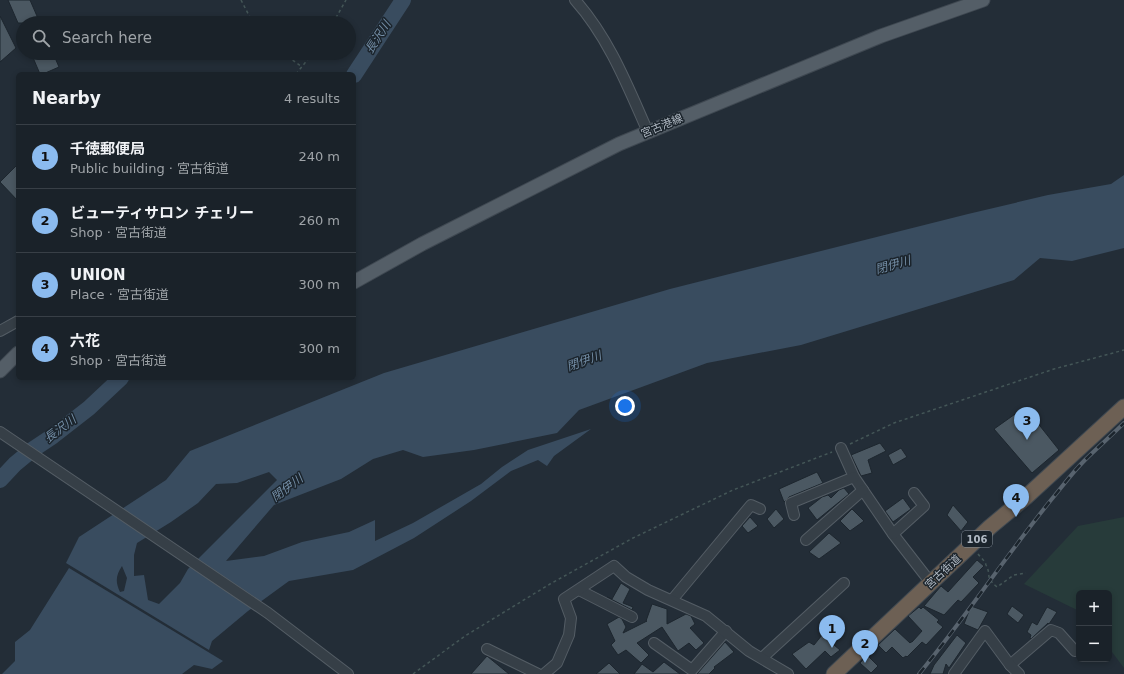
<!DOCTYPE html>
<html lang="en">
<head>
<meta charset="utf-8">
<style>
	:root { --surface:#1a2229; --page:#272f35; --text:#f1f3f6; --muted:#9fa4a8; --line:#383f46; --accent:#8bbbef }
	body { margin:0; font-family:"DejaVu Sans","Noto Sans JP",sans-serif; background:var(--page); color:var(--text) }
	.controls { position:absolute; right:12px; bottom:12px; display:grid; overflow:hidden; border-radius:6px; box-shadow:0 2px 6px #0003 }
	.controls button { width:36px; height:36px; display:grid; place-items:center; padding:0; border:0; border-bottom:1px solid var(--line); background:var(--surface); color:var(--text); font:20px sans-serif }
	.you { position:absolute; left:625px; top:406px; width:14px; height:14px; margin:-10px; border:3px solid #fff; border-radius:50%; background:#1a73e8; box-shadow:0 0 0 6px #1a73e833 }
	.badge { display:grid; place-items:center; width:26px; height:26px; border-radius:50%; background:var(--accent); color:#111; font-size:13px; font-weight:700 }
	.pin { position:absolute; translate:-50% -33px; filter:drop-shadow(0 1px 2px #0008) }
	.pin::after { content:''; position:absolute; top:21px; width:14px; height:12px; background:inherit; clip-path:polygon(0 0,100% 0,50% 100%) }
	.list { margin:0; padding:0; list-style:none }
	h2 { display:flex; justify-content:space-between; align-items:center; height:52px; margin:0; padding:0 16px; font-size:17px }
	h2 small { font-size:13px; font-weight:400; color:var(--muted) }
	.list li { display:grid; grid-template-columns:26px 1fr auto; gap:12px; align-items:center; box-sizing:border-box; height:64px; padding:0 16px; border-top:1px solid var(--line) }
	.list b { display:block; font-size:15px; white-space:nowrap }
	.list p { margin:0; font-size:13px; white-space:nowrap; color:var(--muted) }
	.list em { font-size:13px; font-style:normal; color:var(--muted) }
	.icon { flex:none; width:22px; height:22px; fill:none; stroke:currentColor; stroke-width:2; stroke-linecap:round; stroke-linejoin:round }
	.map { position:relative; flex:none; width:1124px; height:674px; overflow:hidden }
	.search { position:absolute; background:var(--surface); box-shadow:0 2px 6px #0003; left:16px; top:16px; width:340px; height:44px; display:flex; align-items:center; gap:10px; box-sizing:border-box; padding:0 14px; border-radius:22px; color:var(--muted); font-size:15px }
	.panel { position:absolute; background:var(--surface); box-shadow:0 2px 6px #0003; left:16px; top:72px; width:340px; height:308px; border-radius:6px }
	.map>svg:first-child { display:block }
	.green { fill:#273b3a }
	.water { fill:#394c5f; fill-rule:evenodd }
	.lines { fill:none; stroke-linecap:round; stroke-linejoin:round }
	.river { stroke:#394c5f; stroke-width:16 }
	.building { fill:#4b5862; stroke:#1d262e }
	.minor-casing { stroke:#545d65; stroke-width:12 }
	.major-casing { stroke:#3f4851; stroke-width:15 }
	.highway-casing { stroke:#414a52; stroke-width:17 }
	.path { stroke:#445657; stroke-width:1.5; stroke-dasharray:3 3; stroke-linecap:butt }
	.minor { stroke:#363f47; stroke-width:10 }
	.major { stroke:#545e67; stroke-width:13 }
	.highway { stroke:#6d6054; stroke-width:15 }
	.rail-casing { stroke:#58636e; stroke-width:4 }
	.rail { stroke:#1b242c; stroke-width:2.5; stroke-dasharray:8; stroke-linecap:butt }
	.labels { text-anchor:middle; dominant-baseline:central; stroke-width:3; stroke-linejoin:round; paint-order:stroke }
	.shield { fill:#1b242c; stroke:#848d96; stroke-width:1 }
	.shield-label { font-size:10px; font-weight:bold; fill:#b1bac4 }
	.street-label { font-size:11px; fill:#b1bac4; stroke:#1b242c }
	.water-label { font-size:12px; font-style:italic; fill:#738da5; stroke:#1b242c }
</style>
</head>
<body>
<div class="map">
<svg width="1124" height="674" viewBox="0 0 1124 674">
	<rect width="100%" height="100%" fill="#232d37"/>
	<polygon class="green" points="1124,517 1124,668 1109,648 1109,593 1079,593 1079,611 1024,584 1078,526"/>
	<g class="water">
		<path d="M 1124,175 L 1124,248 L 1072,261 L 1040,258 L 1014,280 L 801,345 L 707,363 L 579,410 L 557,433 L 474,450 L 423,457 L 403,450 L 373,459 L 341,479 L 274,505 L 226,561 L 264,556 L 302,542 L 349,532 L 375,520 L 375,541 L 413,523 L 481,484 L 502,467 L 528,450 L 591,429 L 554,456 L 547,466 L 538,460 L 511,471 L 471,501 L 414,538 L 353,570 L 289,581 L 248,611 L 212,641 L 209,650 L 66,563 L 79,537 L 166,480 L 190,451 L 384,373 L 670,289 L 968,214 L 1048,195 L 1111,184 ZM 269,472 L 277,480 L 188,569 L 180,583 L 159,604 L 148,600 L 144,575 L 134,576 L 134,555 L 137,543 L 171,522 L 198,503 L 216,484 L 237,483 ZM 122,566 L 127,578 L 124,591 L 120,592 C 115,582 116,575 122,566 Z"/>
		<polygon points="69,568 223,661 212,669 194,665 182,674 2,674 15,661 15,642 30,630"/>
	</g>
	<g class="lines">
		<g class="river">
			<polyline points="354,75 403,0"/>
			<polyline points="0,480 15,464 32,450 53,436 89,408 121,378"/>
		</g>
	</g>
	<g class="building">
		<polygon points="8,0 30,0 40,23 18,23"/>
		<polygon points="0,16 16,48 0,62"/>
		<polygon points="31,53 53,53 59,67 43,74 40,74"/>
		<polygon points="18,164 18,201 0,182"/>
		<polygon points="1025,407 1059,450 1032,473 994,429"/>
		<polygon points="880,443 886,451 868,460 872,473 861,476 851,455"/>
		<polygon points="901,448 907,457 893,465 888,455"/>
		<polygon points="817,472 823,483 789,497 784,502 779,489"/>
		<polygon points="844,488 849,494 817,520 808,508 822,497 828,495 831,498 839,490"/>
		<polygon points="903,498 911,509 893,522 885,511"/>
		<polygon points="953,505 968,522 961,531 947,515"/>
		<polygon points="776,509 784,519 774,528 767,519"/>
		<polygon points="852,509 864,521 850,531 840,521"/>
		<polygon points="750,517 758,526 748,533 742,526"/>
		<polygon points="829,533 841,543 819,559 809,552"/>
		<polygon points="977,560 984,566 973,577 979,583 961,602 958,600 944,615 924,606 941,586 948,592"/>
		<polygon points="621,583 630,589 623,603 633,607 632,610 607,597 612,599"/>
		<polygon points="652,604 667,609 667,624 686,614 691,616 695,624 690,628 704,643 696,650 689,643 678,651 662,627 637,643 649,655 641,663 626,650 618,655 611,645 615,641 607,624 619,617 622,619 626,627 623,633 647,621 646,621"/>
		<polygon points="971,606 988,612 978,630 964,624"/>
		<polygon points="1012,606 1024,615 1018,623 1007,614"/>
		<polygon points="919,607 921,609 923,607 939,620 937,622 943,627 926,645 922,642 907,657 906,656 903,658 892,647 886,653 878,645 895,629 910,643 911,642 912,642 922,631 908,616"/>
		<polygon points="1047,607 1057,612 1049,624 1048,623 1031,639 1030,638 1031,635 1027,632 1032,622 1037,625"/>
		<polygon points="822,635 840,650 831,657 825,651 806,669 792,654 809,642 814,645"/>
		<polygon points="957,635 966,643 949,668 946,664 943,674 930,674 934,665"/>
		<polygon points="725,642 734,652 714,667 715,668 709,674 697,674"/>
		<polygon points="867,655 878,666 871,673 860,663"/>
		<polygon points="487,656 509,674 471,674"/>
		<polygon points="664,662 680,674 634,674 642,664 653,672"/>
		<polygon points="609,663 620,674 596,674"/>
	</g>
	<g class="lines">
		<defs>
			<g id="minor">
				<path d="M 575,0 C 609,38 628,87 648,132"/>
				<polyline points="0,331 18,321"/>
				<polyline points="0,432 268,613 348,674"/>
				<polyline points="841,448 854,477 893,534 931,583"/>
				<polyline points="794,515 791,503 854,477"/>
				<polyline points="893,534 924,506 914,493"/>
				<polyline points="806,540 863,490"/>
				<polyline points="579,590 632,617"/>
				<polyline points="672,600 751,505 760,509"/>
				<polyline points="654,643 692,670 726,631"/>
				<polyline points="487,649 538,674"/>
				<polyline points="762,658 844,583"/>
				<polyline points="1010,665 1051,630 1059,633 1075,651"/>
				<polyline points="544,674 557,663 569,635 571,618 564,599 614,566 626,577 648,590 706,616 749,651 788,674"/>
				<polyline points="954,674 985,631 1010,665 1019,674"/>
			</g>
			<g id="major">
				<polyline points="354,282 422,244 619,144 881,36 983,0"/>
				<polyline points="0,371 18,353"/>
			</g>
			<polyline id="highway" points="834,674 990,527 1026,497 1124,407"/>
		</defs>
		<use href="#minor" class="minor-casing"/>
		<use href="#major" class="major-casing"/>
		<use href="#highway" class="highway-casing"/>
		<g class="path">
			<polyline points="241,0 253,23"/>
			<polyline points="333,23 346,0"/>
			<polyline points="283,53 302,67"/>
			<polyline points="296,74 313,53"/>
			<polyline points="850,444 894,423 1054,369 1124,350"/>
			<path d="M 978,554 C 981,558 985,561 986,565 C 992,576 984,576 997,587 L 1014,575 L 1026,573"/>
			<polyline points="413,674 465,636 550,584 633,538 733,490 832,452"/>
		</g>
		<use href="#minor" class="minor"/>
		<use href="#major" class="major"/>
		<use href="#highway" class="highway"/>
		<defs>
			<path id="rail" d="M 919,674 C 965,618 1005,557 1051,500 C 1062,487 1072,473 1084,461 C 1097,448 1111,436 1124,423"/>
		</defs>
		<use href="#rail" class="rail-casing"/>
		<use href="#rail" class="rail"/>
	</g>
	<g class="labels">
		<rect class="shield" x="962" y="531" width="30" height="16" rx="3"/>
		<g class="shield-label">
			<text x="977" y="539">106</text>
		</g>
		<g class="street-label">
			<text transform="translate(662 126) rotate(-23)">宮古港線</text>
			<text transform="translate(943 572) rotate(-43)">宮古街道</text>
		</g>
		<g class="water-label">
			<text transform="translate(378 37) rotate(-57)">長沢川</text>
			<text transform="translate(893 265) rotate(-16)">閉伊川</text>
			<text transform="translate(584 361) rotate(-20)">閉伊川</text>
			<text transform="translate(60 429) rotate(-37)">長沢川</text>
			<text transform="translate(287 488) rotate(-37)">閉伊川</text>
		</g>
	</g>
</svg>
<div class="controls">
<button>+</button>
<button>−</button>
</div>
<div class="you"></div>
<div class="pin badge" style="left:832px;top:648px">1</div>
<div class="pin badge" style="left:865px;top:663px">2</div>
<div class="pin badge" style="left:1027px;top:440px">3</div>
<div class="pin badge" style="left:1016px;top:517px">4</div>
<div class="search"><svg class="icon" aria-label="search" viewBox="0 0 24 24"><circle cx="10" cy="10" r="6"/><path d="M15 15l6 6"/></svg>Search here</div>
<section class="panel">
<h2>Nearby<small>4 results</small></h2>
<ul class="list">
<li><span class="badge">1</span><div><b>千徳郵便局</b><p>Public building · 宮古街道</p></div><em>240 m</em></li>
<li><span class="badge">2</span><div><b>ビューティサロン チェリー</b><p>Shop · 宮古街道</p></div><em>260 m</em></li>
<li><span class="badge">3</span><div><b>UNION</b><p>Place · 宮古街道</p></div><em>300 m</em></li>
<li><span class="badge">4</span><div><b>六花</b><p>Shop · 宮古街道</p></div><em>300 m</em></li>
</ul>
</section>
</div>
</body>
</html>
